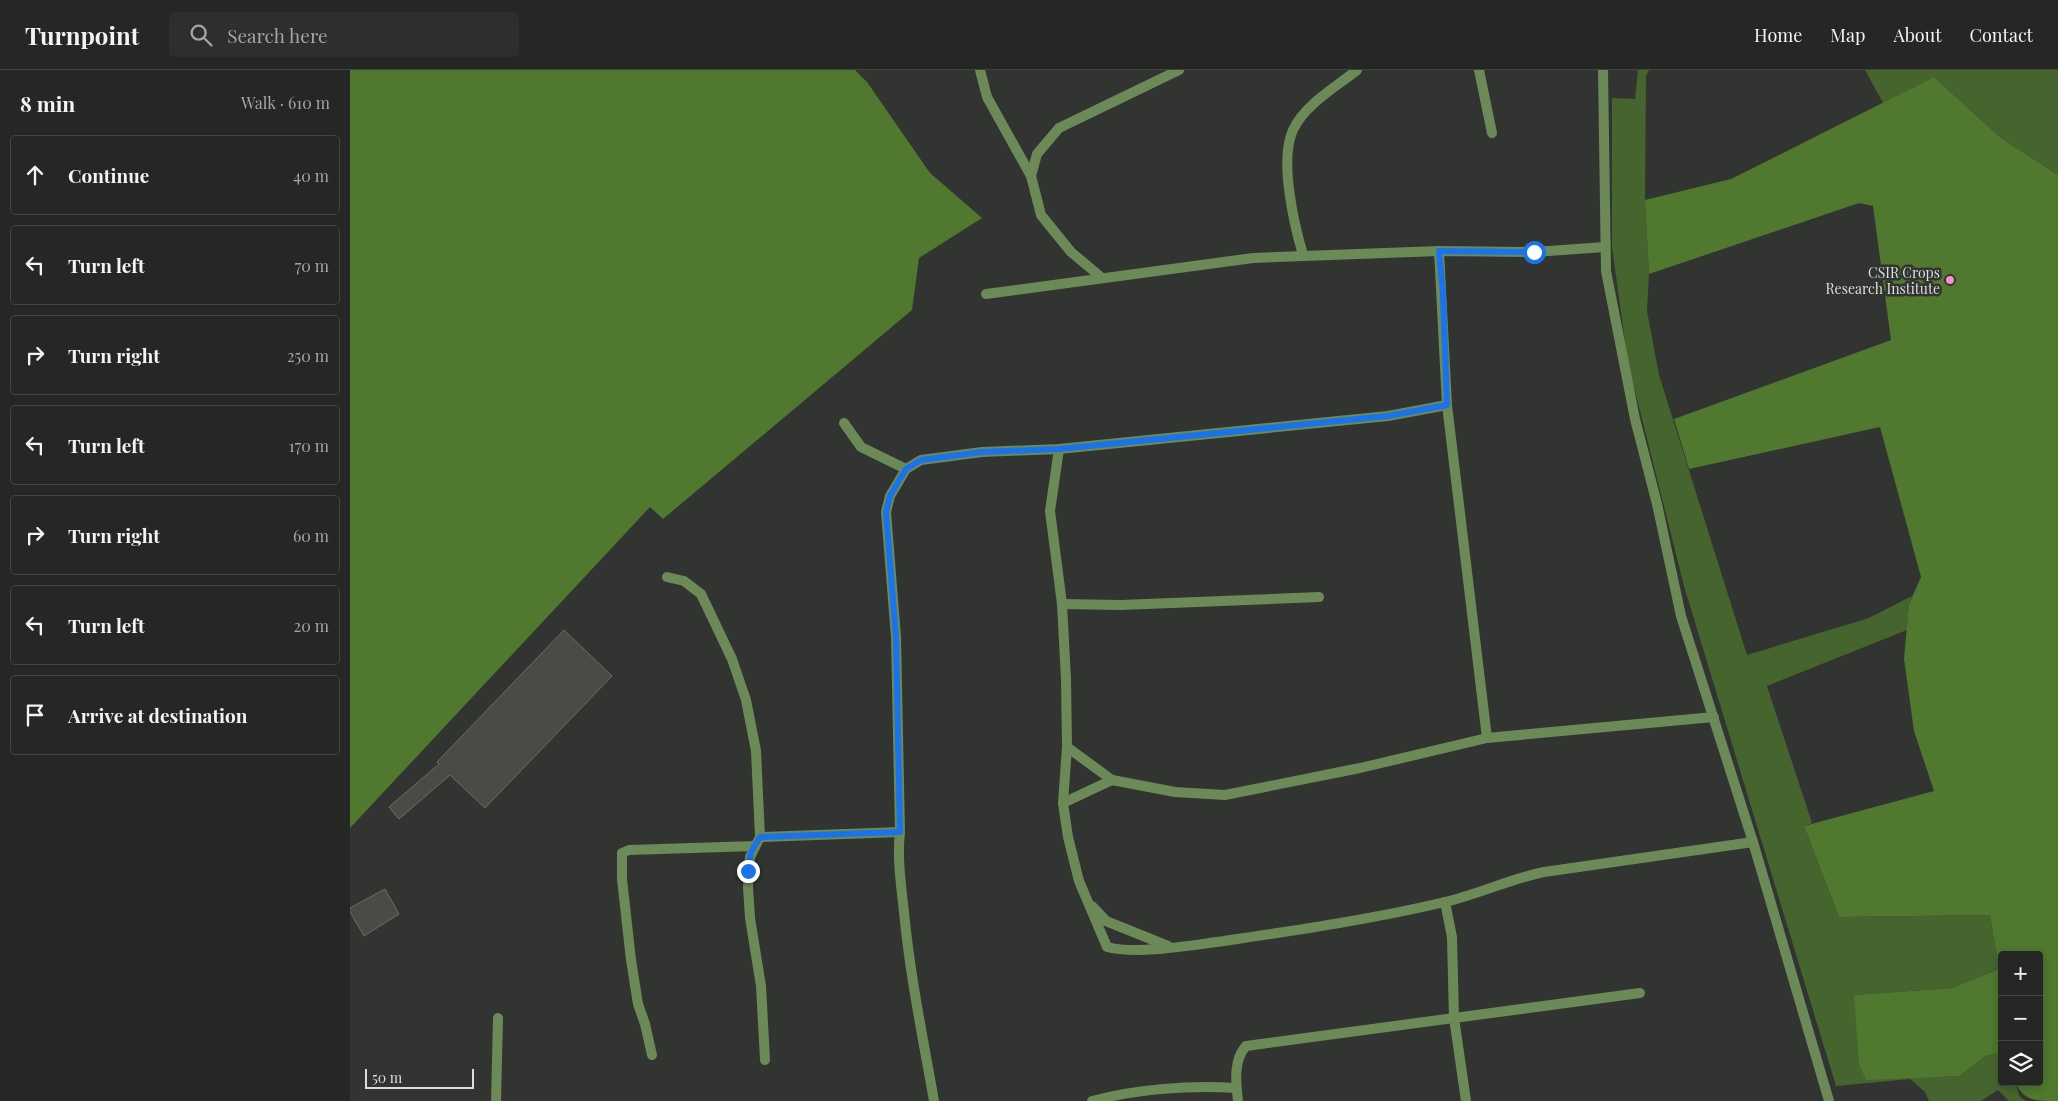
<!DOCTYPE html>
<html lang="en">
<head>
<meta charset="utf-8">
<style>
	:root { --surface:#252724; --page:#2d2f2c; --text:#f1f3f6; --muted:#a3a5a6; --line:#424441 }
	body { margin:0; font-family:"Playfair Display",serif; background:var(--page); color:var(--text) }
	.controls { position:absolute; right:15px; bottom:15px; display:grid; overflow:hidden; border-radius:5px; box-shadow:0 2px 8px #0003 }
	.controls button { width:45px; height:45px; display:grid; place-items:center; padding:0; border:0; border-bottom:1px solid var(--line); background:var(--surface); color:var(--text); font:25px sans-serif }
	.scale { position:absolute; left:15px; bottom:12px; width:109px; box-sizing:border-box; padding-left:5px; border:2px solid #dddedc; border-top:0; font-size:14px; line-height:18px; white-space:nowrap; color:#dddedc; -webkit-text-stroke:4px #313430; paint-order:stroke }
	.stop { position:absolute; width:15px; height:15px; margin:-11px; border:4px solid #1a73e8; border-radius:50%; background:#fff }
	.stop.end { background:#1a73e8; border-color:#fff; box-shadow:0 1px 5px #0008 }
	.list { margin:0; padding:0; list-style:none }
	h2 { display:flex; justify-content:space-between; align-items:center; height:65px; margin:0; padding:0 20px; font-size:21px }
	h2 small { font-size:16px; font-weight:400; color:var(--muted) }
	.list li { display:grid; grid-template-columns:32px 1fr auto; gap:15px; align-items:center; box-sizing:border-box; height:80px; margin:0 10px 10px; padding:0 10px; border:1px solid var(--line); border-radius:5px }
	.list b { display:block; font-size:19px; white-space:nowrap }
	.list em { font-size:16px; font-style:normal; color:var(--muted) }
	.icon { flex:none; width:28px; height:28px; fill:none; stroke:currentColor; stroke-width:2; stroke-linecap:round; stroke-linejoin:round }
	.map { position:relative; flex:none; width:1708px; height:1031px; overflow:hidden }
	header { display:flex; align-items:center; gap:30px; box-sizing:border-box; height:70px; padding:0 25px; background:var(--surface); border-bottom:1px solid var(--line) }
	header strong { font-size:24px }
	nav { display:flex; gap:28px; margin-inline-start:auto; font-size:18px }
	.search { width:350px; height:45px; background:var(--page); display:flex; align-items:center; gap:12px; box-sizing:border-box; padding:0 18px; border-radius:5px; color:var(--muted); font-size:19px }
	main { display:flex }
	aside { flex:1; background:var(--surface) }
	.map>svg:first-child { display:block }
	.green { fill:#46642e }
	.forest { fill:#50782f }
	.building { fill:#484b46; stroke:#696c67 }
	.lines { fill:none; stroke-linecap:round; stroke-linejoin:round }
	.street { stroke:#6c8958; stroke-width:10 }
	.route { stroke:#1a73e8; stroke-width:6 }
	.poi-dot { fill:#f690cf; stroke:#313430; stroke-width:2 }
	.labels { text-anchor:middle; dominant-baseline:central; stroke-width:5; stroke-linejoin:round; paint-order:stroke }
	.poi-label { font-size:14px; fill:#dddedc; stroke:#313430; text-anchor:end }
</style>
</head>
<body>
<header>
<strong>Turnpoint</strong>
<div class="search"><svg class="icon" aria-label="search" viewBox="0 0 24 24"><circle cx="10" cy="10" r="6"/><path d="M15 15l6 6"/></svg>Search here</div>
<nav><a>Home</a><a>Map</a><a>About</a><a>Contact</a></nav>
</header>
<main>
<aside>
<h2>8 min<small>Walk · 610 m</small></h2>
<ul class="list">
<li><svg class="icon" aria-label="ahead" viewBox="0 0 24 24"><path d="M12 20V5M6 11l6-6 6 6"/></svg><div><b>Continue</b></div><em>40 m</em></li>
<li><svg class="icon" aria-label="left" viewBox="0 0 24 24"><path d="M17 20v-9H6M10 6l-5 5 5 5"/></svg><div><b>Turn left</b></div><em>70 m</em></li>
<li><svg class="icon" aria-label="right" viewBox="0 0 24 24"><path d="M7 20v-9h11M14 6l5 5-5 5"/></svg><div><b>Turn right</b></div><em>250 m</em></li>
<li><svg class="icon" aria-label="left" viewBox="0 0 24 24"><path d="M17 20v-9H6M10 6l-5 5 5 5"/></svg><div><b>Turn left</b></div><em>170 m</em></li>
<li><svg class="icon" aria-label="right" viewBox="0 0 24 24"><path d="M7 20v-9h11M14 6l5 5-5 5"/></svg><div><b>Turn right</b></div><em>60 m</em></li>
<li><svg class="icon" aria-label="left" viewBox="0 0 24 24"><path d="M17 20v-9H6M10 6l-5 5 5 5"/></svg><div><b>Turn left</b></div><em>20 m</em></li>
<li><svg class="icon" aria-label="arrive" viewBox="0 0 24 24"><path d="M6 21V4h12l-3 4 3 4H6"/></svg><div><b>Arrive at destination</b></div></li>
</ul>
</aside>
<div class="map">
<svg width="1708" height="1031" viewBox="0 0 1708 1031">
	<rect width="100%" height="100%" fill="#313430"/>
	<g class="green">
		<polygon points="1288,0 1299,0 1296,6 1295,130 1299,204 1297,241 1309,305 1397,585 1519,548 1562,526 1559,534 1557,560 1417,616 1462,753 1454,756 1489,847 1640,845 1649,899 1602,918 1504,925 1574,1007 1610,1006 1635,986 1652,983 1652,1012 1665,1012 1670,1027 1676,1031 1659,1031 1648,1020 1631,1031 1579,1031 1575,1022 1560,1009 1486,1016 1334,516 1278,293 1262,177 1262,28 1285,29"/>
		<polygon points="1515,0 1708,0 1708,105 1651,68 1584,7 1533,33"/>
	</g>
	<g class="forest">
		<polygon points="0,0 505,0 517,12 580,103 632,148 569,188 562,240 313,449 300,437 0,758"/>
		<path d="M 1584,7 L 1651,68 L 1708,105 L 1708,1031 C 1684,1031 1674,1031 1665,1012 L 1689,1012 L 1689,885 L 1652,885 L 1652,983 L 1635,986 L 1610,1006 L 1516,1010 L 1509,994 L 1504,925 L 1602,918 L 1649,899 L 1640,845 L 1489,847 L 1454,756 L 1584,721 L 1564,661 L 1554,589 L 1559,534 L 1571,507 L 1530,357 L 1339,399 L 1324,349 L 1541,270 L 1523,136 L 1509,133 L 1299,204 L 1295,130 L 1381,109 Z"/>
	</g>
	<g class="building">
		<polygon points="214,560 262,606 135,738 100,705 49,749 39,737 89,694 87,692"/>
		<polygon points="35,819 49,844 14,866 0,842 0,838"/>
	</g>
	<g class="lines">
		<g class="street">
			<polyline points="630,0 637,27 681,106"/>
			<polyline points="1129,0 1142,63"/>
			<polyline points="1253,0 1256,201 1285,349 1307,434 1331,546 1403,772 1479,1031"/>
			<polyline points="1089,181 1097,335 1137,668"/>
			<path d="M 953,185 C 944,154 929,90 943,60 C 955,34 986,17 1007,0"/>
			<polyline points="752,208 721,182 691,145 681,106 687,84 709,58 829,0"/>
			<polyline points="636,224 903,188 1089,181 1184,182 1255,177"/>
			<polyline points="494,353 511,377 556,399"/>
			<path d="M 709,379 L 700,441 L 712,534 L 716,609 L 717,677 L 713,733 L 718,767 L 729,811 L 757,877 C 788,885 842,875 874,871 C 948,860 1023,849 1095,832 C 1129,824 1160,809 1194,802 L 1403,772"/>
			<polyline points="317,507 334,511 351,524 382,589 396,630 406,681 410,767 400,787 398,817 400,848 411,916 415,990"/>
			<polyline points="712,534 771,535 969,527"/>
			<polyline points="717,677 762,710"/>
			<polyline points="713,733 762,710 825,722 875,725 1010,698 1137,668 1364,647"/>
			<polyline points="410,767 550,762"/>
			<polyline points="1095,832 1102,867 1104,948 1116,1031"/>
			<polyline points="742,836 756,851 818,876"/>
			<polyline points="302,985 295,954 288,934 281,890 272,809 272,783 279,780 405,776"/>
			<polyline points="146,1031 148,948"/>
			<path d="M 584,1031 C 573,968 560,906 554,842 C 551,815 547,788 550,762 L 546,567 L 536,442 L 540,426 L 556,399 L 571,390 L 632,382 L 709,379 L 1038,346 L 1097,335"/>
			<path d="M 742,1031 C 787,1019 840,1015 886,1018"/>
			<path d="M 888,1031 C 886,1013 883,990 896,976 L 1290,923"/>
		</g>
	</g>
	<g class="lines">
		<polyline class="route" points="398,801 401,782 410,767 550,762 546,567 536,442 540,426 556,399 571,390 632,382 709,379 1038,346 1097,335 1093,224 1089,181 1184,182"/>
	</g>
	<circle class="poi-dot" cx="1600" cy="210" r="5"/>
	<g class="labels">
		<g class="poi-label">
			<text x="1590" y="202">CSIR Crops<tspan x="1590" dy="16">Research Institute</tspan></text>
		</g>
	</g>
</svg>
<div class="controls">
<button>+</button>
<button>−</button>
<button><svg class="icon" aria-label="layers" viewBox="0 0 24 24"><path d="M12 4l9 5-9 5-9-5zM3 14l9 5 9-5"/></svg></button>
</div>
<div class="scale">50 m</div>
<div class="stop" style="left:1184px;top:182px"></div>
<div class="stop end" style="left:398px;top:801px"></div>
</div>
</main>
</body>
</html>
